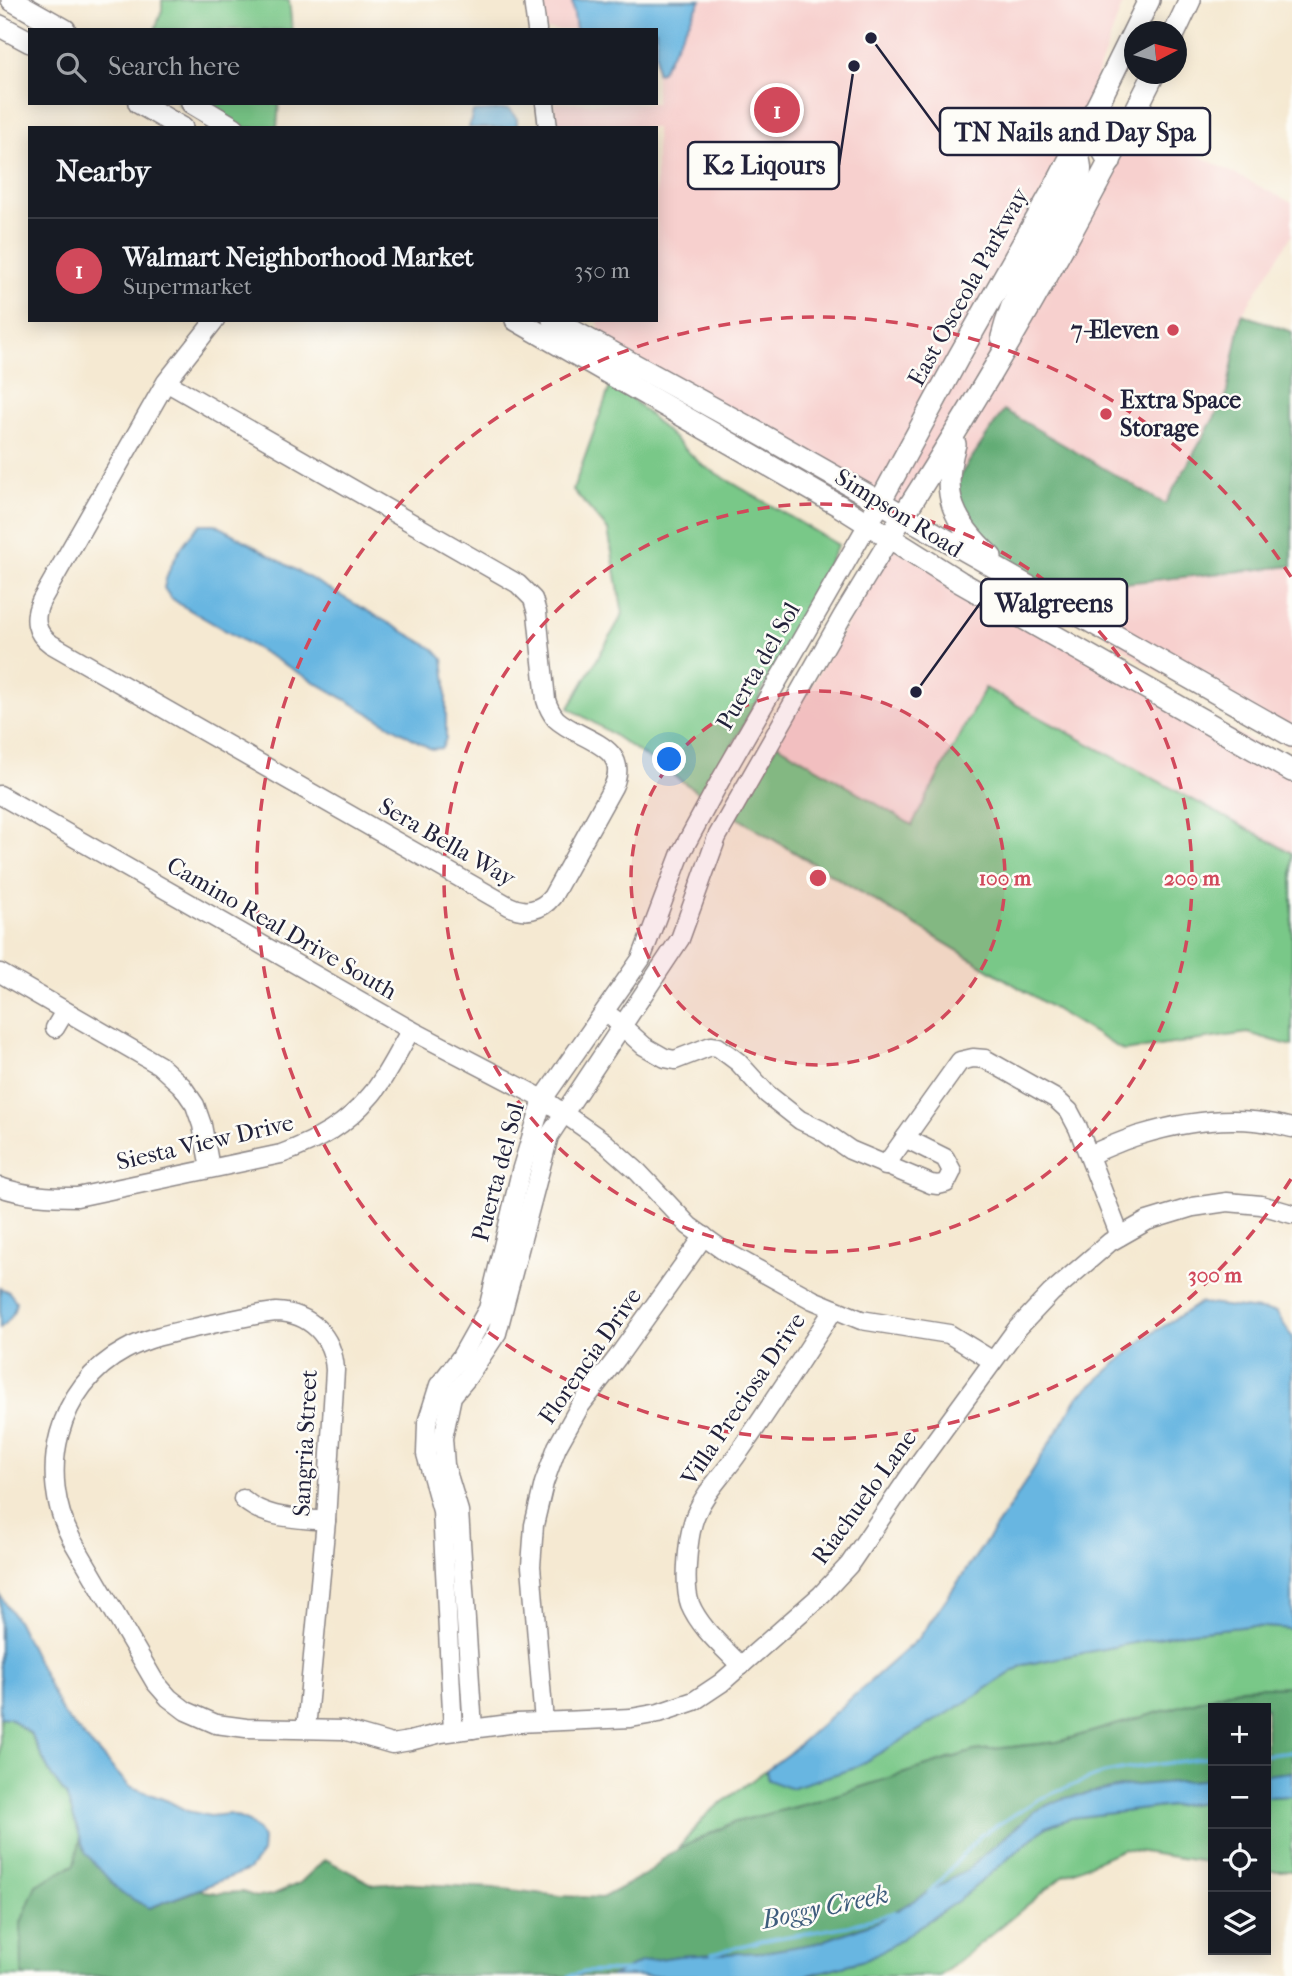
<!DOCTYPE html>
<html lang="en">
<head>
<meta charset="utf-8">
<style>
	:root { --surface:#171b24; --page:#20242c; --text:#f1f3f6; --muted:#9ea1a6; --line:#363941; --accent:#d1495b }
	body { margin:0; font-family:"IM FELL French Canon",serif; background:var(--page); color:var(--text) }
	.controls { position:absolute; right:21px; bottom:21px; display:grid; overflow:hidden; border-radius:0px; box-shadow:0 4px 18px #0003 }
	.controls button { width:63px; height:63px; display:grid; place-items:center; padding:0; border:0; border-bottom:2px solid var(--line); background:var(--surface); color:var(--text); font:35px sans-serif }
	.compass { position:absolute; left:1124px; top:21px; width:63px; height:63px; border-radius:50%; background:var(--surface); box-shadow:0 4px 18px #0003; rotate:84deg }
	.you { position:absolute; left:670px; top:760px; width:24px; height:24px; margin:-18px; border:5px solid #fff; border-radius:50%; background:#1a73e8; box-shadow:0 0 0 10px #1a73e833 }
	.badge { display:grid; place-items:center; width:46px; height:46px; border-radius:50%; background:var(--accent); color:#fff; font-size:23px; font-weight:700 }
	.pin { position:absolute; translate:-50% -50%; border:4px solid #fff; box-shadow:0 2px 7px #0006 }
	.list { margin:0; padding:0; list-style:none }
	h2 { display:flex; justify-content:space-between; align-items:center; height:91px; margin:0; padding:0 28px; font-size:30px }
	h2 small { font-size:23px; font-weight:400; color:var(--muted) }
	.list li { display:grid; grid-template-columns:46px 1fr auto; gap:21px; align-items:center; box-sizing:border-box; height:105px; padding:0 28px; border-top:2px solid var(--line) }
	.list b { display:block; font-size:26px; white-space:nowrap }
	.list p { margin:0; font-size:23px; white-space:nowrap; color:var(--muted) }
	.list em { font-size:23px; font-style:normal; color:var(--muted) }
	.icon { flex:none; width:38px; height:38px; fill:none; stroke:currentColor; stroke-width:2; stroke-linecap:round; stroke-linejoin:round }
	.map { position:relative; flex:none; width:1292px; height:1976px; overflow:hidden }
	.search { position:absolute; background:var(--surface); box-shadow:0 4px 18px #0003; left:28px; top:28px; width:630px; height:77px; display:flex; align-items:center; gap:18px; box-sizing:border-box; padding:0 24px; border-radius:0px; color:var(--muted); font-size:26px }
	.panel { position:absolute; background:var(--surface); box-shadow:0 4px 18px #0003; left:28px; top:126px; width:630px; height:196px; border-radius:0px }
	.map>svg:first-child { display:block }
	.built { fill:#f7d0ce }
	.green { fill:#79c888; stroke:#4e7562; stroke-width:2 }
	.forest { fill:#62ac74; stroke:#426758; stroke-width:2 }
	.water { fill:#67b6e1; stroke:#446c8e; stroke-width:2 }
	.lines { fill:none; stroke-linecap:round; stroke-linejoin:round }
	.stream { stroke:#67b6e1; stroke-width:3.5 }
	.minor-casing { stroke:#8c8686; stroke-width:21 }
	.major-casing { stroke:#8c8686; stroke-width:24 }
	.minor { stroke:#fff; stroke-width:18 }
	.major { stroke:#fff; stroke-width:21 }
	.ring { fill:none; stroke:#d1495b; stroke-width:3.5; stroke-dasharray:12 9 }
	.poi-dot { fill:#d1495b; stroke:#fdfcf7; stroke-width:2.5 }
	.labels { text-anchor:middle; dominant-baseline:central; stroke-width:5; stroke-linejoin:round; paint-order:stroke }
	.street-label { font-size:24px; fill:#22223b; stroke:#fdfcf7 }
	.poi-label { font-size:24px; font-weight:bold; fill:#22223b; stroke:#fdfcf7; text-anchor:end }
	.water-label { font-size:26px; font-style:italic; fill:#3e5d7d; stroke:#fdfcf7 }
	.centre { fill:#d1495b; stroke:#fdfcf7; stroke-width:3.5 }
	.ring-label { font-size:21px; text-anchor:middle; font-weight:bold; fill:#d1495b; stroke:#fdfcf7; stroke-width:5; stroke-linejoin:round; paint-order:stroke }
	.leader { fill:none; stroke:#22223b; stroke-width:2.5 }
	.callout-dot { fill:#22223b; stroke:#fdfcf7; stroke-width:2.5 }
	.callout { fill:#fdfcf7; stroke:#22223b; stroke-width:2.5 }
	.callout-label { font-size:26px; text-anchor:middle; font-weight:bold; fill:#22223b }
</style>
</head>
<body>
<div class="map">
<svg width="1292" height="1976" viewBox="0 0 1292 1976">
	<rect width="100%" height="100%" fill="#fdfcf7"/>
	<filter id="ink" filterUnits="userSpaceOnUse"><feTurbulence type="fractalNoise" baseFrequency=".0143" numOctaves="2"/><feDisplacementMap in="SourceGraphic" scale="14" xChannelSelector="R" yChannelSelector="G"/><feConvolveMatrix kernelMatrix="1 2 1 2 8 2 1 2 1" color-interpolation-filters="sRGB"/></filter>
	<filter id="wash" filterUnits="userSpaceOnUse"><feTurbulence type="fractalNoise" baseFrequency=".00686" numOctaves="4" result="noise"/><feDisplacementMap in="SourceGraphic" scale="28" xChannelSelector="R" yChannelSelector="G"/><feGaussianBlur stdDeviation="1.57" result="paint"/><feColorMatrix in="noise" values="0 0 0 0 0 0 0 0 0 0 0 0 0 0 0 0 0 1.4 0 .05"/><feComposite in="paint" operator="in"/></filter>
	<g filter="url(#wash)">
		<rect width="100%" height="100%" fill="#f5e9d2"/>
		<g class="built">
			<polygon points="544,0 572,0 576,30 546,30"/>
			<polygon points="701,0 1124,0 1090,94 1092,96 1092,101 876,493 600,339 598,320 656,320 656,128 556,128 554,103 656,103 656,73 661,72"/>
			<polygon points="1139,120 1184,148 1292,203 1292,235 1242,314 1226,396 1165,504 1005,410 955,483 961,448 970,424"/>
			<polygon points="1026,253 998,324 989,364 901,507 889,500"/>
			<polygon points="892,547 1292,763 1292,853 985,689 912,825 777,744"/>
			<polygon points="1292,566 1292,747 1144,663 1047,591"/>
		</g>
		<g class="green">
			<polygon points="162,0 289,0 292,30 155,30 162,10"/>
			<polygon points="177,103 279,103 277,128 223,128"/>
			<polygon points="611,384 625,392 702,465 838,545 755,705 704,796 609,732 569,708 623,614 608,530 573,490"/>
			<polygon points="985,688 1292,853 1292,1046 1248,1033 1124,1051 736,817 777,744 912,825"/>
			<polygon points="1250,1626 1292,1629 1292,1686 1242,1688 1057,1742 974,1751 811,1803 732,1823 677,1850 708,1813 766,1770 768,1780 852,1769 955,1709 1023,1665 1183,1633"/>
			<polygon points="0,1717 9,1718 30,1734 51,1775 66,1795 81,1838 74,1865 36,1886 21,1923 23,1976 0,1976"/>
			<polygon points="1292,1796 1292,1871 1266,1871 1266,1797"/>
			<polygon points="1213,1801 1213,1863 1123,1849 1063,1876 940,1976 805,1976 868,1959 883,1951 959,1900 1046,1827 1071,1818"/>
		</g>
		<g class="forest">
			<polygon points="1242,314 1292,332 1292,566 1047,591 1004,566 968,521 955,483 1004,410 1165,504 1226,397"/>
			<polygon points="1292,1686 1292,1772 1266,1775 1266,1708 1213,1708 1213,1779 1126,1786 1061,1799 1035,1811 967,1870 878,1921 818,1943 764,1952 679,1956 641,1962 612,1976 23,1976 22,1971 21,1923 36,1885 74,1865 81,1838 86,1854 149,1908 201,1889 203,1891 218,1893 243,1892 256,1897 272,1895 300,1883 325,1859 374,1885 400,1883 495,1888 561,1896 602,1898 648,1873 667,1855 732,1823 811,1803 974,1751 1057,1742 1242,1688"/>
		</g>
		<g class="water">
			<polygon points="572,0 701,0 661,72 656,73 656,30 576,30"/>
			<polygon points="509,109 517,119 517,128 469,128 473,112"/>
			<path d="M 201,524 L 215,524 L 434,649 L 443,659 L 446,683 L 446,738 L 442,748 L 431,749 L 181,605 L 170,597 L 164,588 C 168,565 184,540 201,524 Z"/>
			<path d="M 0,1288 L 9,1292 L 16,1301 C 15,1313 10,1321 0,1328 Z"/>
			<polygon points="1200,1303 1276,1312 1292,1337 1292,1629 1250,1626 1183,1633 1023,1665 955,1709 852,1769 790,1788 768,1780 766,1770 788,1754 919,1638 1012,1504 1078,1397 1145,1338"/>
			<polygon points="0,1595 18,1622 63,1714 129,1786 168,1801 187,1811 210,1816 230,1814 249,1822 258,1831 263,1839 262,1853 249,1870 149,1908 121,1893 86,1854 66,1795 51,1775 31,1734 9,1718 0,1717"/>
			<polygon points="1292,1772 1292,1796 1266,1797 1266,1775"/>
			<polygon points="1213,1779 1213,1801 1071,1818 1046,1827 959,1900 883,1951 868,1959 805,1976 612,1976 641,1962 679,1956 764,1952 818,1943 878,1921 967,1870 1035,1811 1061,1799 1126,1786"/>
		</g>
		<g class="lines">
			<g class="stream">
				<polyline points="1266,1755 1292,1752"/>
				<polyline points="929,1893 980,1836 1039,1799 1101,1774 1138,1767 1213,1757"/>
				<polyline points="712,1954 760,1941 848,1926 895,1912"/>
				<polyline points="569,1976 585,1972 629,1970"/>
			</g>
		</g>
	</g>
	<g filter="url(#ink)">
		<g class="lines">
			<defs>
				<g id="minor">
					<polyline points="533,0 537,30"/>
					<polyline points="545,103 548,128"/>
					<path d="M 166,382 L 518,584 L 533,599 L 537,613 L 546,700 C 548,707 551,713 556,719 C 578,740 633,745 613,787 L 552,897 C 541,911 524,914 509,906 L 51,644 C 35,633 33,618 41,601 L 166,382 L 215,320"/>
					<polyline points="0,795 411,1030 543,1099 603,1141 638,1172 689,1226 724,1251 813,1300 861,1320 949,1334 993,1361"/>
					<polyline points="0,973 159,1065 182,1086 195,1105 202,1125 210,1168"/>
					<polyline points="613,1018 644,1046 665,1058 675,1060 711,1046 718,1047 738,1062 767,1094 800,1120 821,1130 850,1150 931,1184 938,1185 946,1183 952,1171 945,1158 905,1138"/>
					<polyline points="55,1028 65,1011"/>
					<path d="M 1089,1155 C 1106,1148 1123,1140 1140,1135 C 1189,1120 1243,1114 1292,1128"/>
					<polyline points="885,1166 960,1061 973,1058 985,1059 1056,1099 1069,1111 1078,1128 1120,1236"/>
					<path d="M 0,1187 C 26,1196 50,1197 77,1197 L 281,1154 C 319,1140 345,1126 371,1095 C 386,1078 399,1049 411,1030"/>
					<path d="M 243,1499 C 265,1519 297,1518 326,1521"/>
					<path d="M 741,1666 C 723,1647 700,1628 690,1604 C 683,1585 688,1532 696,1514 C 706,1490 725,1473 739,1452 C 772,1405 803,1357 834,1309"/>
					<polyline points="544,1722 531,1566 534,1525 544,1483 557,1447 580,1406 617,1358 704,1236"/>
					<path d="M 306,1729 L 326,1521 L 335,1370 C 333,1336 310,1313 276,1312 C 254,1314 233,1320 212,1324 C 183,1331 152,1335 125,1350 C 57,1386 36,1474 72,1540 L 155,1682 L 169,1698 L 186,1711 L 216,1724 L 246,1728 L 343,1730 L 392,1744 L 410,1741 L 441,1733 L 517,1723 L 631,1718 L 659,1713 L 694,1701 L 721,1683 L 821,1595 L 849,1565 L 911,1474 L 1016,1330 L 1051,1293 L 1110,1242 L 1147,1221 L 1193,1207 L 1227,1202 L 1261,1205 L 1292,1214"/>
					<polyline points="473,1729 459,1511 445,1465 443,1438 452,1396 467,1378 497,1333 549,1136 680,939 717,837 842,617 890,538"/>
					<polyline points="453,1731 442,1511 426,1454 427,1423 439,1385 461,1357 488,1309 521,1171 543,1099 641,959 681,853 720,781 868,524"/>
				</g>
				<g id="major">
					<polyline points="12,0 65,30"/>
					<polyline points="0,26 30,42"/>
					<polyline points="1175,32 1190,0"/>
					<polyline points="139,103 182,128"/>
					<polyline points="192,103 234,128"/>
					<path d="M 1099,108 C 1099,130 1095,143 1110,162"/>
					<polyline points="516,320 838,505 960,582 1292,771"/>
					<polyline points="553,320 746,426 1292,736"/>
					<path d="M 1002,337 C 1015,284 1049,236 1076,189 C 1083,172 1081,165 1076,147"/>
					<path d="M 955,444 C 940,495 953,522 991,557"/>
					<polyline points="874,513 958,358 1058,181 1099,102 1149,0"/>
					<path d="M 896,527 C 990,381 1077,229 1154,74"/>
				</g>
			</defs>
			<use href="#minor" class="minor-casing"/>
			<use href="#major" class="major-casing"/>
			<use href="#minor" class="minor"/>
			<use href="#major" class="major"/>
		</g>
	</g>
	<circle cx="818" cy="878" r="187" fill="#d1495b" fill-opacity=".12"/>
	<g class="ring">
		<circle cx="818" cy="878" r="187"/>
		<circle cx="818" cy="878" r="374"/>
		<path d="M1291 1179A561 561 0 1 1 1291 577"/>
	</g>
	<g class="poi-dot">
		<circle cx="1173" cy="330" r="7"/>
		<circle cx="1106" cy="414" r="7"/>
	</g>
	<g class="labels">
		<g class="street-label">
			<text transform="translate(968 287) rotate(-61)">East Osceola Parkway</text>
			<text transform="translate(899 513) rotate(32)">Simpson Road</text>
			<text transform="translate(758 666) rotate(-60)">Puerta del Sol</text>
			<text transform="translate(447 842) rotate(30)">Sera Bella Way</text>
			<text transform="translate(282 928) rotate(30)">Camino Real Drive South</text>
			<text transform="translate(205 1142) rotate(-13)">Siesta View Drive</text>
			<text transform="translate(498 1172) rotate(-75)">Puerta del Sol</text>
			<text transform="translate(590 1356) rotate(-55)">Florencia Drive</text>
			<text transform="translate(743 1399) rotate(-56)">Villa Preciosa Drive</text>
			<text transform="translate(305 1443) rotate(-87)">Sangria Street</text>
			<text transform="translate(864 1497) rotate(-54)">Riachuelo Lane</text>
		</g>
		<g class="poi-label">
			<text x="1159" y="330">7-Eleven</text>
			<text x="1120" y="400" text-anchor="start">Extra Space<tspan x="1120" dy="28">Storage</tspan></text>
		</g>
		<g class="water-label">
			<text transform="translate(825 1907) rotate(-12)">Boggy Creek</text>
		</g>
	</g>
	<circle cx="818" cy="878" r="10" class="centre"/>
	<g class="ring-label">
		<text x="1005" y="885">100 m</text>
		<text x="1192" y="885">200 m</text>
		<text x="1215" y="1282">300 m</text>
	</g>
	<path class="leader" d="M871 38L940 132M854 66L839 165M916 692L981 602"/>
	<g class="callout-dot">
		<circle cx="871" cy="38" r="7"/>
		<circle cx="854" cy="66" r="7"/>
		<circle cx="916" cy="692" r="7"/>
	</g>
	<g class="callout">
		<rect x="940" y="108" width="270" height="47" rx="7"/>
		<rect x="688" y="142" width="151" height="47" rx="7"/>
		<rect x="981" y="579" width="146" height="47" rx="7"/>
	</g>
	<g class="callout-label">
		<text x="1075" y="141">TN Nails and Day Spa</text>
		<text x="764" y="174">K2 Liqours</text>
		<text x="1054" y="612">Walgreens</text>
	</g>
</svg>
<div class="controls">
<button>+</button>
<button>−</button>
<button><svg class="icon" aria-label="locate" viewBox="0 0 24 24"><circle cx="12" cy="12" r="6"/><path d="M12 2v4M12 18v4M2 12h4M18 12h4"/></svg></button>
<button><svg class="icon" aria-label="layers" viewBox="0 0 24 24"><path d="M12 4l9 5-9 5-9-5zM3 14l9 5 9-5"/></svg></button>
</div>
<svg class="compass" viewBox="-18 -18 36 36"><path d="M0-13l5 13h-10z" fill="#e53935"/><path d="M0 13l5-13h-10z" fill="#9ea1a6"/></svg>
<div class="you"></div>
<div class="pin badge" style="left:777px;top:110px">1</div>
<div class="search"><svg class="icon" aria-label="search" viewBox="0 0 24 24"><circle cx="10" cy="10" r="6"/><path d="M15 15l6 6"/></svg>Search here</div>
<section class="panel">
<h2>Nearby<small></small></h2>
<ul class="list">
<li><span class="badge">1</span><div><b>Walmart Neighborhood Market</b><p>Supermarket</p></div><em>350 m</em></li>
</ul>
</section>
</div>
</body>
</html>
